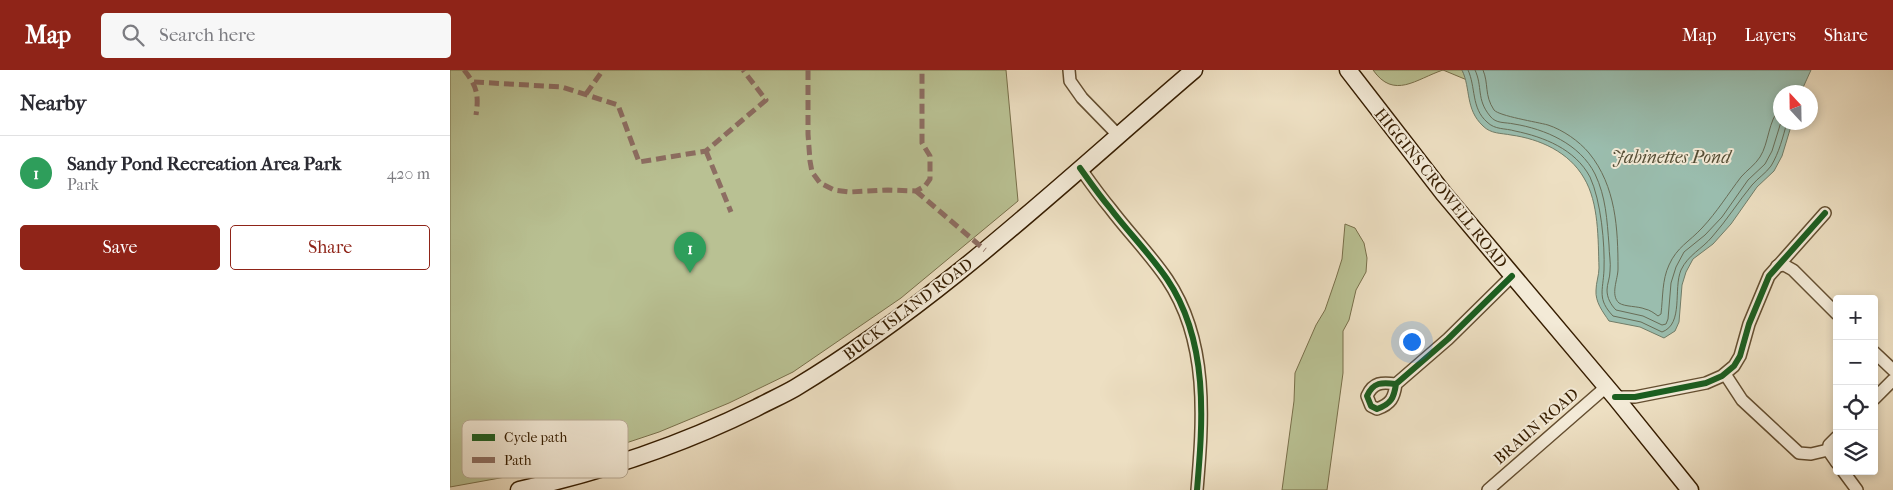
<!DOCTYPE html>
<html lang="en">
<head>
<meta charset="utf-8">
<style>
	:root { --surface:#fff; --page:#f7f7f7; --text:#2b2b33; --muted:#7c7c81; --line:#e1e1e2; --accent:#8f2418 }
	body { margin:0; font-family:"IM FELL French Canon",serif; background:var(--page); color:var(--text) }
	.controls { position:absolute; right:15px; bottom:15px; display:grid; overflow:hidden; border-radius:5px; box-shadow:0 2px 8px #0003 }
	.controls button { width:45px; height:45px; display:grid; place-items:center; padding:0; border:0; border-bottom:1px solid var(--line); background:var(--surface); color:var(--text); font:25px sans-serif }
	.compass { position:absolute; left:1323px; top:15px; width:45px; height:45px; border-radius:50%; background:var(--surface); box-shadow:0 2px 8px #0003; rotate:338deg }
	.you { position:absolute; left:961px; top:271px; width:18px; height:18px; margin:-12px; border:4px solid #fff; border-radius:50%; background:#1a73e8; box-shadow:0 0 0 8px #1a73e833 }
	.badge { display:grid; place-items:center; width:32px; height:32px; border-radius:50%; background:var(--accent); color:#fff; font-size:16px; font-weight:700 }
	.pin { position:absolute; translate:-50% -41px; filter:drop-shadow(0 1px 2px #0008) }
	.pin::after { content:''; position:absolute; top:26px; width:18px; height:15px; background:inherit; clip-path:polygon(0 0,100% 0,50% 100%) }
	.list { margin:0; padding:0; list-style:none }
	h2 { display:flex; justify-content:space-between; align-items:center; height:65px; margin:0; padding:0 20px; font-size:21px }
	h2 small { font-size:16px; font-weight:400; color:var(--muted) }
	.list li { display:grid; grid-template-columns:32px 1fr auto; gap:15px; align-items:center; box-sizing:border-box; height:75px; padding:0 20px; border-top:1px solid var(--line) }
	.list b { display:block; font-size:19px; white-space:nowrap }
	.list p { margin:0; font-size:16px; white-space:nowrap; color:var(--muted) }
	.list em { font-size:16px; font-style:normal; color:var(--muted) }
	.actions { display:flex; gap:10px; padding:15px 20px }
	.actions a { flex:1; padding:11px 0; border:1px solid var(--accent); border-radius:5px; text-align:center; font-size:18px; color:var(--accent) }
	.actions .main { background:var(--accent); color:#fff }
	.icon { flex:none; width:28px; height:28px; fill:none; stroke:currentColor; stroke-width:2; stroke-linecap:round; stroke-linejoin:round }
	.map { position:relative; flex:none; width:1443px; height:420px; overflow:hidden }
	header { display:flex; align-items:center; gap:30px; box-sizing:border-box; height:70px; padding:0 25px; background:var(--accent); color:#fff }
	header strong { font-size:24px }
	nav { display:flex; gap:28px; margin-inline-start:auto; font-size:18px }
	.search { width:350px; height:45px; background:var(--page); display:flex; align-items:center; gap:12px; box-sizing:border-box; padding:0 18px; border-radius:5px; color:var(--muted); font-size:19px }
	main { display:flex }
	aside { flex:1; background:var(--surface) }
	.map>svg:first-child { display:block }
	.green { fill:#b9c193; stroke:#786f4a }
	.water { fill:#9abdae; stroke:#727d68 }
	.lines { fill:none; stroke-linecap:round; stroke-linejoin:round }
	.shore { stroke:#686d57; stroke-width:1 }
	.street-casing { stroke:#644e30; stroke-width:14 }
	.secondary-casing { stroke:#361d00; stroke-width:19 }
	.street { stroke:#f3ead7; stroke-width:11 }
	.secondary { stroke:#f3ead7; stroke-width:16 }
	.quiet { stroke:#8d6e63; stroke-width:5; stroke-dasharray:10 5; stroke-linecap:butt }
	.cycleway-casing { stroke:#f3ead7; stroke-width:9 }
	.cycleway { stroke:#1b5e20; stroke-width:6 }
	.labels { text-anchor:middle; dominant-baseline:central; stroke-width:4; stroke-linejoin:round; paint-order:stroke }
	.street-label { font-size:16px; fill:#361d00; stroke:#f3ead7 }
	.water-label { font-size:18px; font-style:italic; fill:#544d34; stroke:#f3ead7 }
	.key { fill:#f3ead7; stroke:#baac96; stroke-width:1 }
	.key-label { font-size:14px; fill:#361d00 }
</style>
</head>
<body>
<header>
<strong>Map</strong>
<div class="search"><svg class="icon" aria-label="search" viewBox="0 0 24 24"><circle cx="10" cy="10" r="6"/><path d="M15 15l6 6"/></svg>Search here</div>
<nav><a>Map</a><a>Layers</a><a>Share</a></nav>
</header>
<main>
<aside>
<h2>Nearby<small></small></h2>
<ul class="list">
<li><span class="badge" style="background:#2e9e5b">1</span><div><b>Sandy Pond Recreation Area Park</b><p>Park</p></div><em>420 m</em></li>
</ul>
<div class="actions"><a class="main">Save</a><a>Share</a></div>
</aside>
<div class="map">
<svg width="1443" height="420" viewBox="0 0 1443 420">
	<rect width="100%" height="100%" fill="#eddfc2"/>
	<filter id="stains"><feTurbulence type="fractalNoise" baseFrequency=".004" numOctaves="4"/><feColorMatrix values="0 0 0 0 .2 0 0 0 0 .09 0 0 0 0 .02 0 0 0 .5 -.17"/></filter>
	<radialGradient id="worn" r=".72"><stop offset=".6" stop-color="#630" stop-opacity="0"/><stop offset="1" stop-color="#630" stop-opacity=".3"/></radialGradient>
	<g class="green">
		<polygon points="0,0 556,0 568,131 451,228 343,302 279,333 209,362 128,389 61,406 0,417"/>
		<path d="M 923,0 L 1012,0 L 1017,10 L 993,0 C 966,9 944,30 923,0 Z"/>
		<polygon points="895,154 905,158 914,173 917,188 916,202 906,220 899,250 893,261 893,303 877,420 832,420 844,331 845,303 866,255 875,240 886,208 892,189"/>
	</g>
	<path class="water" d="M 1012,0 L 1361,0 L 1351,22 L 1330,22 L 1330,52 L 1342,53 L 1332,86 L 1324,101 L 1307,117 L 1281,154 L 1263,174 L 1243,189 L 1236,202 L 1232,215 L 1229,252 L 1225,261 L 1214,268 L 1190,257 L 1159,251 C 1153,242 1145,232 1146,220 C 1146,213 1149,205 1149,198 C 1148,169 1149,133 1134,108 C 1119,82 1090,69 1061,65 C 1051,63 1041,64 1033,56 C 1015,39 1021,19 1012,0 Z"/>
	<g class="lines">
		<g class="shore">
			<path d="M 1018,0 C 1026,17 1021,38 1037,52 C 1045,60 1055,58 1065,61 C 1094,67 1125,79 1140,107 C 1151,131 1155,174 1154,200 C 1153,221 1147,229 1163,246 L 1191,252 L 1212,262 C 1234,254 1223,219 1231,200 C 1238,185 1252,179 1262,167 C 1277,150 1288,132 1302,115 C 1308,108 1316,103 1321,96 C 1329,83 1333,67 1337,52"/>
			<path d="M 1025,0 C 1033,17 1026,29 1040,46 C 1046,54 1055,52 1064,54 C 1095,59 1130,74 1145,104 C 1156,127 1157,150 1159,175 C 1159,183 1161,193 1160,201 C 1160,208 1157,214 1157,220 C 1157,228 1161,235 1166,240 L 1193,246 L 1212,255 L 1216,254 L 1218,249 L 1221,213 L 1226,197 L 1234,182 L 1255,165 L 1272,147 L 1298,110 L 1315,94 L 1322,81 L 1331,52"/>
			<path d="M 1033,0 C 1039,14 1034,25 1044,40 C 1049,46 1087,52 1098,55 C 1113,60 1129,71 1139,83 C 1166,116 1168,159 1168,199 C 1168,209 1160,225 1169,233 C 1175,237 1188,236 1195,239 C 1200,240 1204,243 1208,246 L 1211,244 C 1213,227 1212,210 1219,195 C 1227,177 1239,172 1252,158 C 1267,142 1278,124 1291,107 C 1297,100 1305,95 1310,87 C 1319,73 1318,51 1330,38"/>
		</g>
		<defs>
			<g id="street">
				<polyline points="619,0 620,11 632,28 668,65"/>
				<path d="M 630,98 C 640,112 649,125 660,138 C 678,162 700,184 717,209 C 759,271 753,350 747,420"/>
				<polyline points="1327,196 1334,195 1343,200 1387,244"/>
				<polyline points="1424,282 1443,300"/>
				<polyline points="1275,304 1292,330 1349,383 1361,384 1378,380"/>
				<path d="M 946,314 C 944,328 941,334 927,339 L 921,336 L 917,326 C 923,312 932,312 946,314 L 998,269 L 1062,206"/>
				<polyline points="1165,327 1185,327 1256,313 1272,306 1284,296 1290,286 1299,254 1319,206 1375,143"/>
				<polyline points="1424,329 1443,310"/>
				<polyline points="1378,380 1379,375 1387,367"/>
				<polyline points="1378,380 1387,393"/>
				<polyline points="1393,401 1407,420"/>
				<polyline points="1038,420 1156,317"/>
			</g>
			<g id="secondary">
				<polyline points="898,0 994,124 1165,327 1240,420"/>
				<path d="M 69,420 C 151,402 231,375 306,338 C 319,331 333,325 345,318 C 491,230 615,110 744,0"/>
			</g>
		</defs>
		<use href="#street" class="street-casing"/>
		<use href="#secondary" class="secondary-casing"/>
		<use href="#street" class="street"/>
		<use href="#secondary" class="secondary"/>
		<g class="quiet">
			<path d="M 14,0 C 27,16 29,25 26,45"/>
			<polyline points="358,0 358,64 360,91 362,102 370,113 384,120 400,122 438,120 466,121 475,116 480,109 480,86 472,73 472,0"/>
			<polyline points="24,12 112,17 168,35 189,92 256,81 316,30 293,0"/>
			<polyline points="136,24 153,0"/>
			<polyline points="256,81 281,142"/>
			<polyline points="466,121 535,180"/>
		</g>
		<defs>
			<g id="cycleway">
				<path d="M 630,98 C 640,112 649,125 660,138 C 678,162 700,184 717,209 C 759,271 753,350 747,420"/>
				<path d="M 946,314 C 944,328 941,334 927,339 L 921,336 L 917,326 C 923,312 932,312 946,314 L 998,269 L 1062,206"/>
				<polyline points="1165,327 1185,327 1256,313 1272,306 1284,296 1290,286 1299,254 1319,206 1375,143"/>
			</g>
		</defs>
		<use href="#cycleway" class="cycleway-casing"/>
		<use href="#cycleway" class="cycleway"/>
	</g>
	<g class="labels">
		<g class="street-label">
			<text transform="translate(991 118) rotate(51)">HIGGINS CROWELL ROAD</text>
			<text transform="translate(458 239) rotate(-37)">BUCK ISLAND ROAD</text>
			<text transform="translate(1086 356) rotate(-41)">BRAUN ROAD</text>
		</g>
		<g class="water-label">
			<text x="1221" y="87">Jabinettes Pond</text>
		</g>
	</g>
	<rect x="12" y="350" width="166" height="58" rx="8" class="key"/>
	<rect x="22" y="364" width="23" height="7" fill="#1b5e20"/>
	<rect x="22" y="387" width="23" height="6" fill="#8d6e63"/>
	<g class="key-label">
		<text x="54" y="372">Cycle path</text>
		<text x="54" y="395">Path</text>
	</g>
	<rect width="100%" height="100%" filter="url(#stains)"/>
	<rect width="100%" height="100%" fill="url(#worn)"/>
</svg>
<div class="controls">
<button>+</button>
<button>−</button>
<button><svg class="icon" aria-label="locate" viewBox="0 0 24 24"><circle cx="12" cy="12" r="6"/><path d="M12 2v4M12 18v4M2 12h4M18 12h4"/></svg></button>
<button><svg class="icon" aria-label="layers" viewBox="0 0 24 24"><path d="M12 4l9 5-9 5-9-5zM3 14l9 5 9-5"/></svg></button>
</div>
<svg class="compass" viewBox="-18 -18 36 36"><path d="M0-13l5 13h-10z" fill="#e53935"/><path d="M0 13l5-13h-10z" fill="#7c7c81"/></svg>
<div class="you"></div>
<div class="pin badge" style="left:240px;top:203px;background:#2e9e5b">1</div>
</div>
</main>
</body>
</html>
